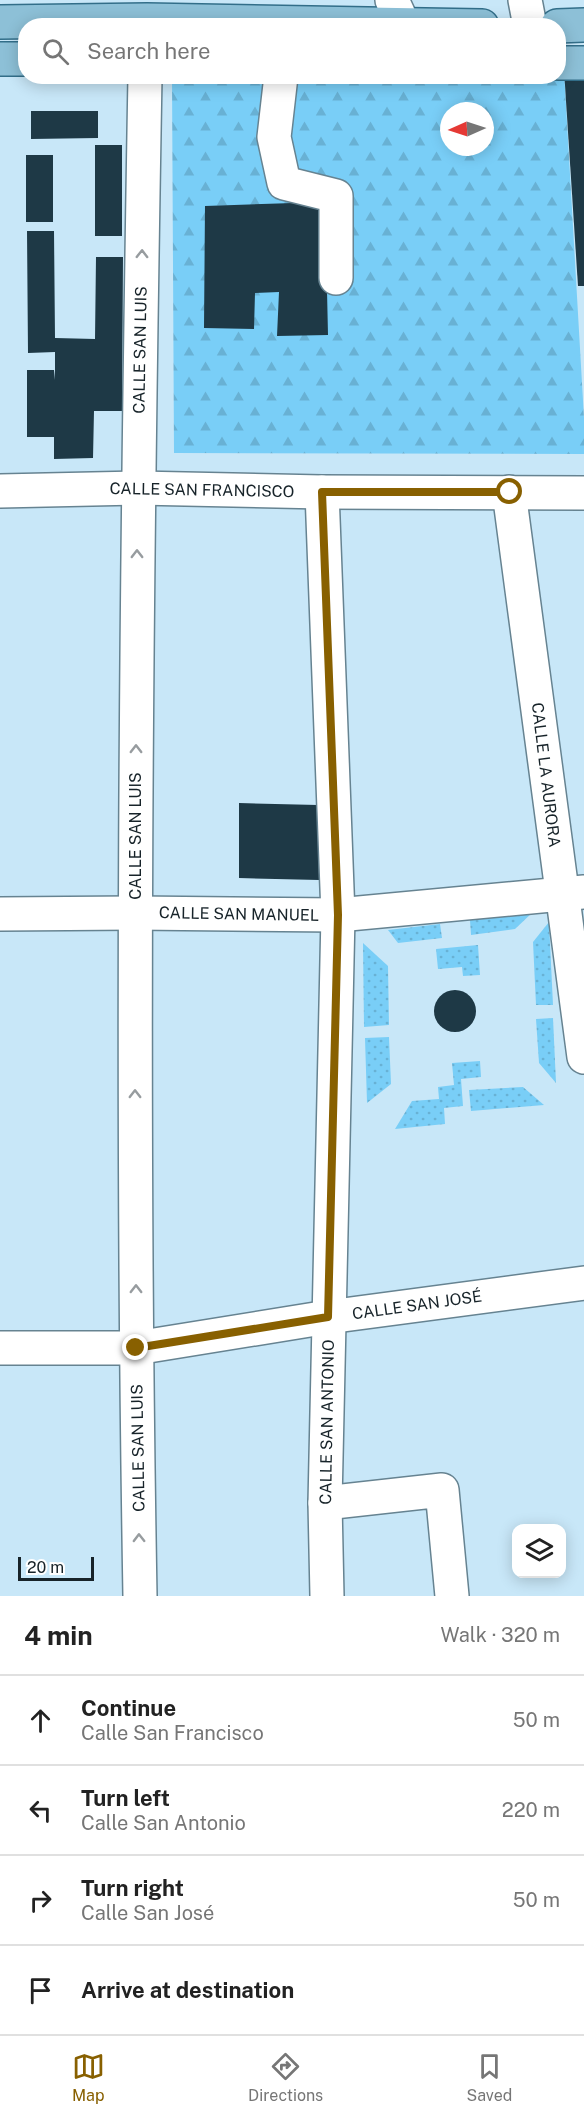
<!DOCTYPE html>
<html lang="en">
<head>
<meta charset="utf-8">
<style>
	:root { --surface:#fff; --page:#f6f6f6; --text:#222; --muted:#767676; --line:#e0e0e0; --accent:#886000 }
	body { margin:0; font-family:"Public Sans",sans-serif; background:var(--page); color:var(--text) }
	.controls { position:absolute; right:18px; bottom:18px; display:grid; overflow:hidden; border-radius:12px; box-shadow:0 3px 15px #0003 }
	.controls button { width:54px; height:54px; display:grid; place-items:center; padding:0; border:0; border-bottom:2px solid var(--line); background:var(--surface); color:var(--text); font:30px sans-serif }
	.compass { position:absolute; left:440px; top:102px; width:54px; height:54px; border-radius:50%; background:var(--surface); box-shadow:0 3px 15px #0003; rotate:267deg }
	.scale { position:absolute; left:18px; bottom:15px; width:76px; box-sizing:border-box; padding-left:6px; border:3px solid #172329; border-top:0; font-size:16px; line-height:21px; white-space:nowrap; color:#172329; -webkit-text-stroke:4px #fff; paint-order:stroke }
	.stop { position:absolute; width:18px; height:18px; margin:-14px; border:4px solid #886000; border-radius:50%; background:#fff }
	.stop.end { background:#886000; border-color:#fff; box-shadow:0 2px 6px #0008 }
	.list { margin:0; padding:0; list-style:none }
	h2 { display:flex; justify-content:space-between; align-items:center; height:78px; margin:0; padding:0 24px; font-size:26px }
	h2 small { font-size:20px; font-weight:400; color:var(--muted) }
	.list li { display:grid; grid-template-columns:39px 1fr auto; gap:18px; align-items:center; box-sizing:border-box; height:90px; padding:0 24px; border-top:2px solid var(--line) }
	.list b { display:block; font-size:22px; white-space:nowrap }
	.list p { margin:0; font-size:20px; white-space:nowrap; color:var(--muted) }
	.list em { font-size:20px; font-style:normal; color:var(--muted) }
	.icon { flex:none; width:33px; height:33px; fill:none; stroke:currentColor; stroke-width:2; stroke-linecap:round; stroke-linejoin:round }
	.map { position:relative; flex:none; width:584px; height:1596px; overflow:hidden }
	.search { position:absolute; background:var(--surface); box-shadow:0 3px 15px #0003; left:18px; right:18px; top:18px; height:66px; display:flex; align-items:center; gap:15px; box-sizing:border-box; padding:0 21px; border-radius:24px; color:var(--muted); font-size:22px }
	.sheet { height:438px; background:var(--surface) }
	nav { display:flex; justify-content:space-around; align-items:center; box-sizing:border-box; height:84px; border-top:2px solid var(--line); background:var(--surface); font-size:16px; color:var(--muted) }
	nav a { display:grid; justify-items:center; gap:3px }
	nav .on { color:var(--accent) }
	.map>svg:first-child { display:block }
	.forest { fill:url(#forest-firs); fill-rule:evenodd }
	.park { fill:url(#park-dots) }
	.building { fill:#1e3946 }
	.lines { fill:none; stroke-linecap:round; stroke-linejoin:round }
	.minor-casing { stroke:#668391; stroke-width:36 }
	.major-casing { stroke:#326e89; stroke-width:36 }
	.minor { stroke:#fff; stroke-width:33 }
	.major { stroke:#8dc0d7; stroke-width:33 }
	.oneway { stroke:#979c9f }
	.route { stroke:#886000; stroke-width:8 }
	.labels { text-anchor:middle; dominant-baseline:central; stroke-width:6; stroke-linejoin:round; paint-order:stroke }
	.street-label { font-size:16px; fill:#172329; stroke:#fff }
</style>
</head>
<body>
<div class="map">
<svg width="584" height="1596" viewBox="0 0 584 1596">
	<defs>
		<pattern id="forest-firs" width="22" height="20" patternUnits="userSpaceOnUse" patternTransform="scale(1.5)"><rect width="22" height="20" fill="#79cef7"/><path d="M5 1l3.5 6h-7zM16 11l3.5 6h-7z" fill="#68b1d4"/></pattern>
		<pattern id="park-dots" width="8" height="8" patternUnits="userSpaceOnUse" patternTransform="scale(1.5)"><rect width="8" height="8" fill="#79cef7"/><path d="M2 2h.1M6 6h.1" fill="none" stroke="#68b1d4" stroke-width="1.8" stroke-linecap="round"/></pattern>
	</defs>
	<rect width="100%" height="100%" fill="#c8e7f8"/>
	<path class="forest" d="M 564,70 L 584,418 L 584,454 L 174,453 L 172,77 L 558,76 ZM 449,111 L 485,111 L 485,147 L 449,147 Z"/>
	<g class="park">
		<polygon points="533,912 515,929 471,935 470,920"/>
		<polygon points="549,922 553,1005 536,1005 533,942"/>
		<polygon points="440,924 442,938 398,943 388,930"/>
		<polygon points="363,943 388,966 389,1025 364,1027"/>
		<polygon points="478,945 480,975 463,976 462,967 438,969 436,949"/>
		<polygon points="553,1018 556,1083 539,1063 536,1019"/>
		<polygon points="389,1037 391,1084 367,1103 365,1038"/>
		<polygon points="480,1061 481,1077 461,1079 463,1106 444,1108 445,1124 395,1129 412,1101 439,1099 438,1087 454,1085 452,1063"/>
		<polygon points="523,1087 544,1105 471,1111 469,1090"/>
	</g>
	<g class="building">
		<polygon points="564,70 584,70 584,286 578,286"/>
		<polygon points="31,111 98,111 98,138 31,139"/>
		<rect x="95" y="145" width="27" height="91"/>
		<rect x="26" y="155" width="27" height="67"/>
		<polygon points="325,202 328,335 277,336 279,292 255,293 254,329 204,328 205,206"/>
		<polygon points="27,231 54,231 55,338 95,339 96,257 123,257 122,411 94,411 93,458 54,459 54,437 27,437 27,370 54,370 55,380 55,352 28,353"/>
		<polygon points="239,803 318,805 319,880 239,878"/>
		<circle cx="455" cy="1011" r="21"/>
	</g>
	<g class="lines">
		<defs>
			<g id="minor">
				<polyline points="392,0 404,26"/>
				<polyline points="525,0 530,26"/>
				<polyline points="281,76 274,137 284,183 336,196 336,278"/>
				<polyline points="0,491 138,488 322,492 584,493"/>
				<polyline points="322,492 338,915 325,1503 327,1596"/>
				<polyline points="509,492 584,1057"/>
				<polyline points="0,914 135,913 338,915 584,892"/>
				<polyline points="0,1348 136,1348 328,1317 584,1283"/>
				<polyline points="325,1503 442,1490 452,1596"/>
				<path d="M 140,1596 C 131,1089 136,583 145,76"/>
			</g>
			<g id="major">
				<polyline points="0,22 147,20 482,26"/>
				<polyline points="557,26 584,25"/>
				<polyline points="0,59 26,59"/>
				<polyline points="558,63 584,63"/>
			</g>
		</defs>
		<use href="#minor" class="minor-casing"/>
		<use href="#major" class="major-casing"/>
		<use href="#minor" class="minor"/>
		<use href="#major" class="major"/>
	</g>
	<defs><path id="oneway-chevron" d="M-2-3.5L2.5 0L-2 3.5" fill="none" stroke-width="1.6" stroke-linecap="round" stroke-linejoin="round" transform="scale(1.5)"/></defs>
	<g class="oneway">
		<use href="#oneway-chevron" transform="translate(142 254) rotate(-89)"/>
		<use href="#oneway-chevron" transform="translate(137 554) rotate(-90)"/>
		<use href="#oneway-chevron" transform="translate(136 749) rotate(-90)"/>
		<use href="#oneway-chevron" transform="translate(135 1094) rotate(-90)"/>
		<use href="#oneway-chevron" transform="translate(136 1289) rotate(-90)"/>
		<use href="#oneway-chevron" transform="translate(139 1538) rotate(-91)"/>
	</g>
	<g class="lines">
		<polyline class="route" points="136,1348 328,1317 338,915 322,492 510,492"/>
	</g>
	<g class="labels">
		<g class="street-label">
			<text transform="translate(140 350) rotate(-89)">CALLE SAN LUIS</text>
			<text transform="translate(202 490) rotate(1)">CALLE SAN FRANCISCO</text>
			<text transform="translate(546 775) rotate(83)">CALLE LA AURORA</text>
			<text transform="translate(135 836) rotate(-90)">CALLE SAN LUIS</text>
			<text transform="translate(239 914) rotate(1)">CALLE SAN MANUEL</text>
			<text transform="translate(417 1305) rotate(-8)">CALLE SAN JOSÉ</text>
			<text transform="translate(327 1422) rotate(-89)">CALLE SAN ANTONIO</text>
			<text transform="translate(138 1448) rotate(-91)">CALLE SAN LUIS</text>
		</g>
	</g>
</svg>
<div class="controls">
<button><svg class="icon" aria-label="layers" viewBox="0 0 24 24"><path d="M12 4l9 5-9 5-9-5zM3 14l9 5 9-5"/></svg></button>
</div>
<svg class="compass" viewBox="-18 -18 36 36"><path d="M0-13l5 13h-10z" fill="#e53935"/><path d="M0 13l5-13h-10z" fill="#767676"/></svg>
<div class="scale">20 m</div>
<div class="stop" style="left:510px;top:492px"></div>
<div class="stop end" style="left:136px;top:1348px"></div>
<div class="search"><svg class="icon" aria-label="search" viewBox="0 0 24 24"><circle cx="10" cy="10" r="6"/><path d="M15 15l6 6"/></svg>Search here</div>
</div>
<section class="sheet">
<h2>4 min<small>Walk · 320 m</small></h2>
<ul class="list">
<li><svg class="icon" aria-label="ahead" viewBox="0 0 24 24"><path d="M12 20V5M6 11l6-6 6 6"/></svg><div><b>Continue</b><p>Calle San Francisco</p></div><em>50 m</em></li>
<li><svg class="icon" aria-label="left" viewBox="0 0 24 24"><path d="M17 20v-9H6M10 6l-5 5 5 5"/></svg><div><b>Turn left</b><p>Calle San Antonio</p></div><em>220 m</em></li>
<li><svg class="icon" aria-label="right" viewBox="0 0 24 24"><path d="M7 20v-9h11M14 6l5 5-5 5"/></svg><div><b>Turn right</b><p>Calle San José</p></div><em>50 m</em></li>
<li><svg class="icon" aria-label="arrive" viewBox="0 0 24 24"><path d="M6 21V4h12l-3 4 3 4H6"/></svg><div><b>Arrive at destination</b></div></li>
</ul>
</section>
<nav>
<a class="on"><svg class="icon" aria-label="map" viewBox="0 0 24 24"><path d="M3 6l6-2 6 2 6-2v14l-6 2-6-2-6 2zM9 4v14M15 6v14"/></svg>Map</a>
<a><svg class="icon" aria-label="directions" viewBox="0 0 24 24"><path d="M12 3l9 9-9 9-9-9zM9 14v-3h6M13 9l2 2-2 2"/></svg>Directions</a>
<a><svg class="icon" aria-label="saved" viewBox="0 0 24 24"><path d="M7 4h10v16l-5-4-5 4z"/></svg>Saved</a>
</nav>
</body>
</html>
